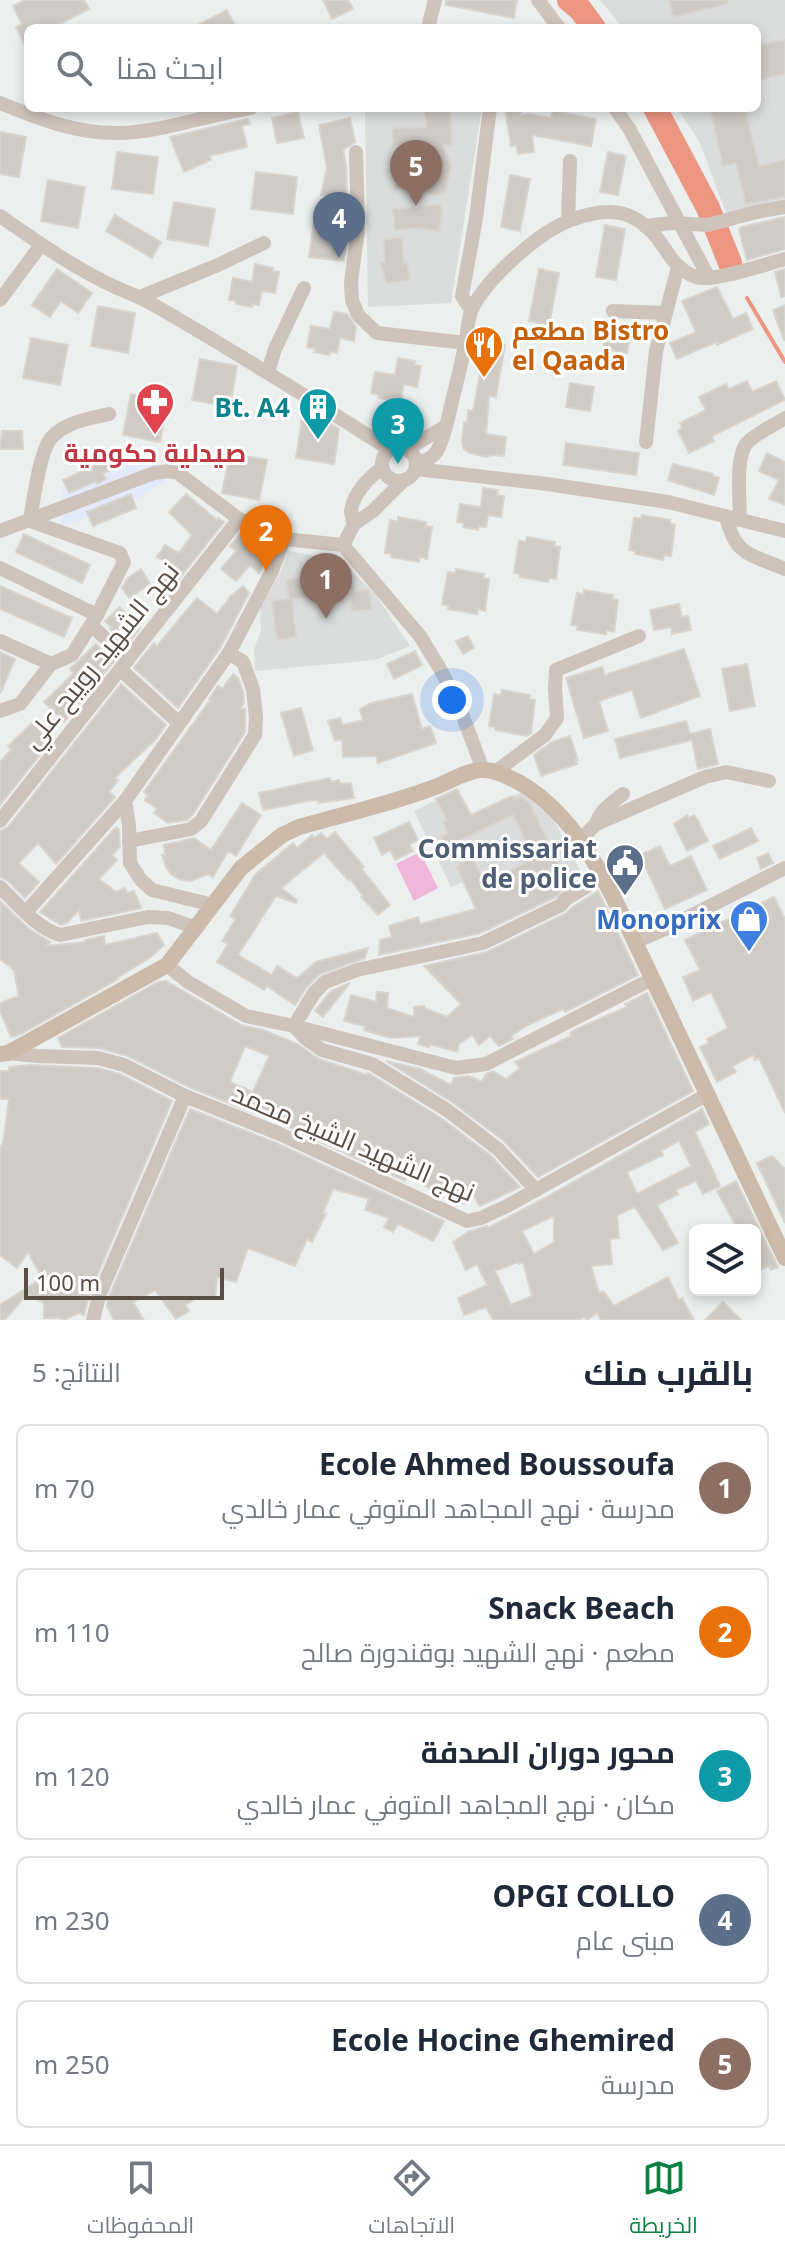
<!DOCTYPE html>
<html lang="ar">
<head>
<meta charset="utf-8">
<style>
	:root { --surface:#fff; --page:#f6f6f7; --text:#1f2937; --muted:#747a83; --line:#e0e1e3; --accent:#0b8043 }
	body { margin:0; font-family:"Noto Sans",Cairo,sans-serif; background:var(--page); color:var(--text); direction:rtl }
	.controls { position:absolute; right:24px; bottom:24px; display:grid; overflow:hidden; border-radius:12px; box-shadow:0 4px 12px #0003 }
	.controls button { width:72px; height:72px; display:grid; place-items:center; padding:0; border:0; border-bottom:2px solid var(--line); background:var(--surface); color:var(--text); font:40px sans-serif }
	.scale { position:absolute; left:24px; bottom:20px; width:200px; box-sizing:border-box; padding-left:8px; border:4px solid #594d44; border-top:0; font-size:22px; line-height:28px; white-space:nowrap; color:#594d44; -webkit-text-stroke:6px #fff; paint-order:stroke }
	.you { position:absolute; left:452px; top:700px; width:28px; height:28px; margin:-20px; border:6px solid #fff; border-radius:50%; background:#1a73e8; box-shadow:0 0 0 12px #1a73e833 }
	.badge { display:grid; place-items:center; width:52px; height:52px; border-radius:50%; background:var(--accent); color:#fff; font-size:26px; font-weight:700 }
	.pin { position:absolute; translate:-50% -66px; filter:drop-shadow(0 2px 4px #0008) }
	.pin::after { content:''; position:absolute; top:42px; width:28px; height:24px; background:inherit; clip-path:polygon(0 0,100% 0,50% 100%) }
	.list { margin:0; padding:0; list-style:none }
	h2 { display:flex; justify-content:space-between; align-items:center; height:104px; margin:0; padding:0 32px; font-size:34px }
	h2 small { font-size:26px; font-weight:400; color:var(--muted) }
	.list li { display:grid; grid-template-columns:52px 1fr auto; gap:24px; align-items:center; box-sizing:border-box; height:128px; margin:0 16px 16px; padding:0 16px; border:2px solid var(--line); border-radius:12px }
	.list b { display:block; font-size:30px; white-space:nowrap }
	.list p { margin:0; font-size:26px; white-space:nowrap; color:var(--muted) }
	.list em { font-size:26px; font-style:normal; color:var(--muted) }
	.icon { flex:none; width:44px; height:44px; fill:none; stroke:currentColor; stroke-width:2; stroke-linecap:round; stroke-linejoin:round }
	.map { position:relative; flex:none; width:785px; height:1320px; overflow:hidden; direction:ltr }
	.search { position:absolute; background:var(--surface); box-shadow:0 4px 12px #0003; left:24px; right:24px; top:24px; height:88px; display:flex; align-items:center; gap:20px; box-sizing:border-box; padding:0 28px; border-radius:12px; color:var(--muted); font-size:30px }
	.sheet { height:824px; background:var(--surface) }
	nav { display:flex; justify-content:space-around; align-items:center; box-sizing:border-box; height:112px; border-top:2px solid var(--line); background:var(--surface); font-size:22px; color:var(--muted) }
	nav a { display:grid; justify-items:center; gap:4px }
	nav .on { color:var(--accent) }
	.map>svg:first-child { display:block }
	.commercial { fill:#e2eafc }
	.education { fill:#dadddc }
	.green { fill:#efb7da }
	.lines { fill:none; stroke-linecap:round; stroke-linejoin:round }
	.stream { stroke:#ed9782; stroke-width:4 }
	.river { stroke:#ed9782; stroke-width:24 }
	.building { fill:#cfcbc5; stroke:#d8d5cf; stroke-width:2; fill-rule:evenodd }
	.minor { stroke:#cfc4bc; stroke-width:14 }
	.major { stroke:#ccbaaa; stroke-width:16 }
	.labels { text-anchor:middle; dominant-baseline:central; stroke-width:6; stroke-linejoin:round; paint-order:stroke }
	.food-label { font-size:26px; font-weight:bold; fill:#c56008; stroke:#fff; text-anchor:start }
	.culture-label { font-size:26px; font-weight:bold; fill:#0d838f; stroke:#fff; text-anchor:end }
	.health-label { font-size:26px; font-weight:bold; fill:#be3a42; stroke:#fff }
	.street-label { font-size:26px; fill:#594d44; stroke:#fff }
	.service-label { font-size:26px; font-weight:bold; fill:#4e5e75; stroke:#fff; text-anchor:end }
	.shop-label { font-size:26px; font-weight:bold; fill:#366cbe; stroke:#fff; text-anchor:end }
</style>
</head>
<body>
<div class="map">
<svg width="785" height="1320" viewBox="0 0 785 1320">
	<rect width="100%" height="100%" fill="#ebefee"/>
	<polygon class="commercial" points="154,456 166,472 163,482 140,497 61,527 63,486"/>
	<g class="education">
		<polygon points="600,0 785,0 785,205 727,216 700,143 677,108 757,108 757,28 623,28"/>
		<polygon points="368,108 482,108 451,303 368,307 365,109"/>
		<polygon points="288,551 328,558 351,570 375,594 410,646 375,660 255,671 254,649 261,631 260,607 280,574"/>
		<polygon points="458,789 471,815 526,790 554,820 584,878 579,880 569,892 487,931 463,882 451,887 414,811"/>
	</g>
	<polygon class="green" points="420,852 438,888 414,901 396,864"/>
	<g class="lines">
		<polyline class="stream" points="747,298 785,362"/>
		<g class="river">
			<polyline points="569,0 580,9 594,28"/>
			<polyline points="655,108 708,208 730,263"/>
		</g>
	</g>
	<g class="building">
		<polygon points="25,0 84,0 89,9 52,28 28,28 28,51 16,27 22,24 13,6"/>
		<polygon points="323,0 348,0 353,9 332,19"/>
		<polygon points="446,0 517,0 514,18 446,5"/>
		<polygon points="669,0 727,0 727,4 673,17"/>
		<polygon points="227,10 236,28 192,28"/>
		<polygon points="785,40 785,74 757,80 757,45"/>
		<polygon points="423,108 450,108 451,116 452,145 443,145 451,166 445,192 437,195 394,188 396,173 412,168 416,146 393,146 393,128 427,127"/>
		<polygon points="505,108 522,108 520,116 529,114 551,118 553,111 596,119 591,146 532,135 534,152 518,154 516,145 511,146"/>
		<polygon points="710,108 745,108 759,166 785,160 785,197 746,204 736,163 723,166"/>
		<polygon points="298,112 304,138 277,143 272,118"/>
		<polygon points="350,118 355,142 343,150 346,166 347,201 321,195 327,168 319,125"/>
		<polygon points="248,119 250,124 242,126 247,147 209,156 211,160 184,172 170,137"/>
		<polygon points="0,132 26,137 19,177 0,174"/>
		<polygon points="117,152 158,157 153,194 112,189"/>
		<polygon points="608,152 626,156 618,195 600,192"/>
		<polygon points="256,172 297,177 293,214 251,209"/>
		<polygon points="510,175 530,179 520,231 501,227"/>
		<polygon points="48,180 85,187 78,228 41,221"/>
		<polygon points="174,202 215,209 208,246 167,239"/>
		<polygon points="440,205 442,212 439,231 418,228 395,230 393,209"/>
		<polygon points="115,215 161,242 152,258 106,231"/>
		<polygon points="785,217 785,249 747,260 739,229 741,228 741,227"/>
		<polygon points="314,220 348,224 344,261 309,257"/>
		<polygon points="605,225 625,229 616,280 596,277"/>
		<polygon points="402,238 404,264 407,263 410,280 386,283 381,263 385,262 384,239"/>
		<polygon points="255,264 273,268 272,271 279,272 275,293 262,291 259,305 252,304 252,307 236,304 236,301 229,300 233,278 252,282"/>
		<polygon points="57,269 92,293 78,313 61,301 50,317 32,305"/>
		<polygon points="539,269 559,273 549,325 529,321"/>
		<polygon points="785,269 785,296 781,297 775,272"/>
		<polygon points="717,287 733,319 746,313 753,329 717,345 716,342 677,359 670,343 696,332 682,301"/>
		<polygon points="785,305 785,340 784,340 773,310"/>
		<polygon points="98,306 135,313 128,353 91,346"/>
		<polygon points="334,312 347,314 356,327 354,341 340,338 337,353 330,352 330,355 314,352 315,349 307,347 311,326 330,329"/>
		<polygon points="607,325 631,329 627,353 603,349"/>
		<polygon points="31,338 68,345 60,385 23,378"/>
		<polygon points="486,342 505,345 496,397 489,396 486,434 506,437 504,456 492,455 486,457 470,453 464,449 462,442 464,422 467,423 468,410 473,411"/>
		<polygon points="398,358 415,361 414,365 421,366 417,387 404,384 401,399 394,398 394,401 378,398 379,395 371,393 375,372 395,375"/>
		<polygon points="200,359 237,366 230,407 192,400"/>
		<polygon points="747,381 752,392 776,381 785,400 716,434 712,437 714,441 689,453 678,431 682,428 680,423 706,410 699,397 726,384 729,389"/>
		<polygon points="570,383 594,387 590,411 566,407"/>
		<polygon points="131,394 168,401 160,442 123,435"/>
		<polygon points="302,418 327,422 339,429 334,464 296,458"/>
		<polygon points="2,431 22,431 23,449 0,449"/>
		<polygon points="566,443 639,453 636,475 563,465"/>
		<polygon points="230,453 267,460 259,500 222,493"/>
		<polygon points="767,453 785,462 785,505 769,499 779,480 759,471"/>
		<polygon points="107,460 112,469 103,473 106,479 97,484 96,481 69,493 63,480"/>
		<polygon points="673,464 713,474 713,476 719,478 714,495 668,480"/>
		<polygon points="483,488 498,490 497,495 504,496 501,517 488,515 486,527 479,526 478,530 463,527 463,523 457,522 460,504 481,507"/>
		<polygon points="131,494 136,508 93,526 87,512"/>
		<polygon points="186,494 217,520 218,518 224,522 170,590 162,582 177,569 157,557 165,545 179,553 192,535 169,512"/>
		<polygon points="642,515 670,520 670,523 675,525 671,556 664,555 663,560 635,554 635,551 629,550 634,518 641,519"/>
		<polygon points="398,517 426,522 426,526 432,527 427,559 420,557 419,562 391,557 392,554 385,553 390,520 398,522"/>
		<polygon points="241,533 268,554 259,573 250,565 236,581 221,569 236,551 230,546"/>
		<polygon points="24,534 90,565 82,583 16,552"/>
		<polygon points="527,537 555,542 554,546 560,547 556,579 549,578 548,582 520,577 520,574 514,573 519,541 526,542"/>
		<polygon points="141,569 150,584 129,598 122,588 127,579"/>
		<polygon points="456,569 484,574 483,578 489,579 485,611 478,609 477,614 448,609 449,606 442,604 448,572 455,573"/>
		<polygon points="351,570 354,590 292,599 296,637 277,640 272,601 289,599 286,580"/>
		<polygon points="0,586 72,618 64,637 0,609"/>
		<polygon points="243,586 249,593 220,648 178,708 134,668 154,643 157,646 197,598 217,614 231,596"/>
		<polygon points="368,590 372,609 352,611 349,592"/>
		<polygon points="584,590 613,595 612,599 618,600 614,632 606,630 606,634 577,630 578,626 571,625 577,593 584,594"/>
		<polygon points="679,604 682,617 688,616 691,630 672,634 671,627 654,630 650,610"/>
		<polygon points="120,607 140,628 127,645 110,629 112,628 105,621"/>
		<polygon points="468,636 474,648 463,654 456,641"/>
		<polygon points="96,644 114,661 64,722 44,702 74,673 70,669"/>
		<polygon points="684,649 700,696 641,718 632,690 599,701 608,731 584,738 566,678 602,667 605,675"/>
		<polygon points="415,651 422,665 394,679 387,664"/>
		<polygon points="0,652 15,659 0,694"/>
		<polygon points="747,664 755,706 730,711 722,669"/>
		<polygon points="233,674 238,678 243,691 244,703 240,709 245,709 245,732 193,814 187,820 168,823 154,813 157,809 145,800 148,795 144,792 210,700 209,699 218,686 222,689"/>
		<polygon points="121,684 166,725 155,740 115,778 118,780 109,792 115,797 56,864 38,843 19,863 39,882 25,898 7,880 0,877 0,831 8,827"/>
		<polygon points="502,690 530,695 529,699 535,700 531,733 527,736 495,730 495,727 489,726 494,694 501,695"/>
		<polygon points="412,694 422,729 430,726 436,743 378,763 376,756 343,757 342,739 335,741 328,721 340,718 343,725 363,720 360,709 371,703"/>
		<polygon points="301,708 313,750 294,756 281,713"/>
		<polygon points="686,721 690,734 710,729 718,764 698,769 692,740 620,758 615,739"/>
		<polygon points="32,723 50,742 0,805 0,762 11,750 8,746"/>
		<polygon points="570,736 578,760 575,760 577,764 541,776 534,755 552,742"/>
		<polygon points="330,778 331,782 339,780 340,784 351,783 354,798 318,803 318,801 313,800 263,810 259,793"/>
		<polygon points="457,789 471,815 512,796 514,800 521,797 529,802 569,885 555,897 480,933 379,955 380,940 392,937 389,926 418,917 420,924 476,909 456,866 473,858 485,882 529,861 528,859 533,856 513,815 446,847 441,837 448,833 443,822 447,820 436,799"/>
		<polygon points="242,803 261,815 236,856 228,851 213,877 208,874 191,881 181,880 172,875 167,869 162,855 165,855 164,845 194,838 211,850"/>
		<polygon points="687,815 689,818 694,815 698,821 708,841 687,851 674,824"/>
		<polygon points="409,822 418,840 409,845 413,851 395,860 390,850 382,855 374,838"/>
		<polygon points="116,827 119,830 120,847 112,855 117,860 99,879 116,892 125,888 127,893 134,891 141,908 81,921 79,910 67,923 61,925 40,912"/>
		<polygon points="751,828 758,841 720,859 713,846"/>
		<polygon points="335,832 364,867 362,869 390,905 378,915 361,897 363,896 350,879 348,880 324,853 281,888 297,900 296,903 276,896 238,955 272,975 277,966 297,978 316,962 368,948 365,958 318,975 306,988 295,1005 267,986 264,990 217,962 228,944 222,941 236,919 230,916 256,874 293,843 297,848 312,835 315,838 321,833 327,839"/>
		<polygon points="660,846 670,866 691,856 707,890 665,909 640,855"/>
		<polygon points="768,853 773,863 761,869 757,858"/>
		<polygon points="598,891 638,975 565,1012 563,1009 528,1025 511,1036 513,1039 499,1046 490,1036 479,1045 472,1035 459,1044 457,1052 430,1044 429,1047 418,1044 420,1036 390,1038 364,1030 365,1026 344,1021 351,995 376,1002 377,992 388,993 387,1008 414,1017 414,1007 424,1006 424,1008 447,1017 461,1004 424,966 487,952 565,914 573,907"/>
		<polygon points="774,897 785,919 785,1113 759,1058 755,1060 753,1055 732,1066 736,1072 717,1082 700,1047 709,1043 707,1039 728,1028 711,992 693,1001 683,977 700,970 685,940"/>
		<polygon points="0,901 29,929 50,942 46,946 85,942 85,940 104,936 105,945 157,933 164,945 151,957 117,978 118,979 19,1035 11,1037 0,1011 0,1003 19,996 14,970 0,959"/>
		<path d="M 166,981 L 241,1025 L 263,1030 L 297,1044 L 319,1059 L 367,1075 L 368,1073 L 441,1118 L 491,1156 L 520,1187 L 480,1206 L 472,1193 L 465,1204 L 432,1186 L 430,1189 L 408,1174 L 405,1181 L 284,1125 L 189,1087 L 128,1056 L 99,1048 L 62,1047 L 58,1038 L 158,982 ZM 245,1046 L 269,1056 L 253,1092 L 230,1082 Z"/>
		<polygon points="350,983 323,1017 315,1011 331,991"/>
		<polygon points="647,993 693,1091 538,1177 504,1141 452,1102 386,1061 420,1069 451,1085 454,1078 469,1076 482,1082 486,1074 493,1071 506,1079 520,1068 515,1062 571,1036 570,1033 574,1030 627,1007 625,1004"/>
		<polygon points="30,1065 97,1068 120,1074 172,1101 90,1292 84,1315 79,1313 63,1320 60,1318 44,1318 44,1303 27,1294 5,1320 0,1320 0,1305 42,1278 28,1252 17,1268 0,1255 0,1147 3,1143 9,1099 0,1099 0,1071 9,1071 9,1067"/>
		<polygon points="190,1109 276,1143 444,1221 438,1233 433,1241 398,1224 393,1232 384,1227 389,1218 365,1210 369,1199 333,1189 323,1213 326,1214 312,1242 307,1239 295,1266 248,1248 236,1282 217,1277 215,1298 199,1297 185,1305 189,1311 176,1319 155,1290 133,1302 144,1320 114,1320 107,1306 108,1299"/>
		<path d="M 702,1109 L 709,1124 L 695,1132 L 720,1186 L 703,1194 L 696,1181 L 676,1190 L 678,1194 L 657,1205 L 678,1243 L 663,1250 L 635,1207 L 617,1215 L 619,1238 L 610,1239 L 612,1264 L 591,1266 L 599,1293 L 603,1291 L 614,1306 L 668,1277 L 679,1300 L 682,1298 L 694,1320 L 601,1320 L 597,1313 L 587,1320 L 584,1317 L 578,1320 L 493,1320 L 486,1307 L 464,1315 L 458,1298 L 487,1285 L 477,1264 L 466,1270 L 453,1242 L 468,1232 L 487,1226 L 488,1228 L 545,1198 ZM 679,1141 L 691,1166 L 637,1194 L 627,1172 L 663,1155 L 661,1151 ZM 554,1216 L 554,1242 L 534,1254 L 522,1231 ZM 518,1262 L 519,1264 L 523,1262 L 532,1296 L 511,1305 L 495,1271 Z"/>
		<polygon points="772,1156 785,1169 785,1223 757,1163"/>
		<polygon points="736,1181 778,1267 771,1270 770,1266 755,1272 755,1230 738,1230 717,1191"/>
		<polygon points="723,1302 741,1320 705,1320"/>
	</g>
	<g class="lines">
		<g class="minor">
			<polyline points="538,0 559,28"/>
			<polyline points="428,28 435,0"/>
			<path d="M 0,103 C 37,118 77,134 118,133 C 162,132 207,115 251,108"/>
			<polyline points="615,108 630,130 709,278"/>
			<polyline points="356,152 358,229 351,282 352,300 358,315 377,333 466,343"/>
			<path d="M 0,216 C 36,241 74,268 115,287 C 128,293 141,297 154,305 C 234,351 312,400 389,449"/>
			<polyline points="568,221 570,161"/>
			<polyline points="645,226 673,223 708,225 756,212 785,207"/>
			<polyline points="140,297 218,265 264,243"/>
			<polyline points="0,300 41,245"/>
			<polyline points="471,310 462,296 476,218 490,108"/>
			<polyline points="613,311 664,313"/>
			<polyline points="268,372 275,349 304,288"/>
			<polyline points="646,442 656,351 678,267"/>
			<circle cx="399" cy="464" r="17"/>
			<polyline points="409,451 414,445 446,426"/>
			<path d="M 417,464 C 424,461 433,458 437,451 C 444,439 447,423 450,410 C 455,388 461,367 465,345 C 468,333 467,319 472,309 C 487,278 539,232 571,220 C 605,207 633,207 658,239 C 669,254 676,270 696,277 C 712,283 766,264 785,259"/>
			<polyline points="416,469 547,484 668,502 785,531"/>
			<path d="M 726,516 C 735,557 751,554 785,569"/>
			<path d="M 740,520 C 740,502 735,456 747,443 C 756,433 773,426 785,418"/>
			<path d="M 354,524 C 353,520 351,515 351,511 C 353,494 369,477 382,468"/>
			<polyline points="0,531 154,473 168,471 178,473 239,519 284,539 343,545 420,636 439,667 458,703 483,770"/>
			<polyline points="343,545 354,524 373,511 402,482"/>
			<polyline points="0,568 97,615"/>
			<polyline points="91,625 128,660"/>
			<polyline points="0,641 51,664"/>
			<polyline points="121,670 179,723"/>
			<path d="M 0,711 L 20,704 L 51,664 L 72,655 L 97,615 L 124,562 L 120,553 L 30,521 C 33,502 40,449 52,437 C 67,421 89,419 109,414"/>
			<polyline points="495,772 545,735 557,718 555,688 556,670 639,636"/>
			<polyline points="0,821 239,519"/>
			<path d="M 596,824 C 600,810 612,803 623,794"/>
			<polyline points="580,840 596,824 705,777 726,772 769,781"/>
			<polyline points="129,841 191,829 201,821 255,735 256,717 253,689 243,662 229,653"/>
			<path d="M 0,887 C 17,904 37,928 60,935 L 148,917 L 168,918 L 197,928"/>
			<polyline points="213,905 152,890 141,880 130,863 129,825 125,801 229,653 272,571 284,539"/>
			<polyline points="26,912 125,801"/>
			<polyline points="635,942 665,929 785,868"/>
			<polyline points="167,965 188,982 246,1016 294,1026 456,1068 486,1064 652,979"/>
			<polyline points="8,1053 38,1056 98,1058 124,1065 185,1096 280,1134 467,1221 481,1218 509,1205 708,1094"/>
			<polyline points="536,1190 498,1149 447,1110 372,1064 322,1050 305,1038 294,1026 314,993 325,982 357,970 483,943 561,905 566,899 602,877"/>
			<polyline points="93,1320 99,1296 185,1096"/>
		</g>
		<path class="major" d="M 0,1054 L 8,1053 L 167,965 L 241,868 L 282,835 L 299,827 C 344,814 391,804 435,787 C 451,781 465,771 481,770 C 495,769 510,778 522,784 C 579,818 607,884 635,942 L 785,1258"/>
	</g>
	<defs>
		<symbol id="restaurant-pin" viewBox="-11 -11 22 30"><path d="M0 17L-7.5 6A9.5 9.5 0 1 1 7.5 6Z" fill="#e8710a" stroke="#fff"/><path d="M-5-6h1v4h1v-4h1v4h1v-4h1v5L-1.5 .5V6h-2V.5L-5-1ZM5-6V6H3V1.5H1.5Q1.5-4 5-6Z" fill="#fff"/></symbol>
		<symbol id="pharmacy-pin" viewBox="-11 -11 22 30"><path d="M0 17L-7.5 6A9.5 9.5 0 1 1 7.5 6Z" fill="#e0444e" stroke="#fff"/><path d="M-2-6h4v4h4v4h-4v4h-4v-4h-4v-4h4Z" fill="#fff"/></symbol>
		<symbol id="building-pin" viewBox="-11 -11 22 30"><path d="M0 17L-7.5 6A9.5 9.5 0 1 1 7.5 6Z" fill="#0f9aa8" stroke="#fff"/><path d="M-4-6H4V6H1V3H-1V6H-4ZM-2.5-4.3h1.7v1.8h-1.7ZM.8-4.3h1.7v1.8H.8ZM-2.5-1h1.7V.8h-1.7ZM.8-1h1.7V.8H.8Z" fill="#fff"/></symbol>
		<symbol id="civic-pin" viewBox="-11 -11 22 30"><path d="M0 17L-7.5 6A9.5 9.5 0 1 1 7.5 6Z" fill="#5c6f8a" stroke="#fff"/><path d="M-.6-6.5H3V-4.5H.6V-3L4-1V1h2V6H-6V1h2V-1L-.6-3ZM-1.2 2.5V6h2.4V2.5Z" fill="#fff"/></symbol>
		<symbol id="shop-pin" viewBox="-11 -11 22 30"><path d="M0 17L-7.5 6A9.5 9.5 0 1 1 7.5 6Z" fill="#3f7fe0" stroke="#fff"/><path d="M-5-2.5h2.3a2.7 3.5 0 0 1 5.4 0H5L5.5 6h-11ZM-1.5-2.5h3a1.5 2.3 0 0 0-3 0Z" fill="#fff"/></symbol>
	</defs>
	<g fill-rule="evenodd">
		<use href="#restaurant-pin" x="462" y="323" width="44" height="60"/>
		<use href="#pharmacy-pin" x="133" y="380" width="44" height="60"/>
		<use href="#building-pin" x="296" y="385" width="44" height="60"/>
		<use href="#civic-pin" x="603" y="841" width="44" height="60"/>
		<use href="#shop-pin" x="727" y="897" width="44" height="60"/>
	</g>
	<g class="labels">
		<g class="food-label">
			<text x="512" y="330">مطعم Bistro<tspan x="512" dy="30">el Qaada</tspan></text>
		</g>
		<g class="culture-label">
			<text x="290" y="407">Bt. A4</text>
		</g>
		<g class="health-label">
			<text x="155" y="452">صيدلية حكومية</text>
		</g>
		<g class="street-label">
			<text transform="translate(100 655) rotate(-51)">نهج الشهيد رويبح علي</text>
			<text transform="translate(354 1142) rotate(23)">نهج الشهيد الشيخ محمد</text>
		</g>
		<g class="service-label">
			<text x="597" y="848">Commissariat<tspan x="597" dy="30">de police</tspan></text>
		</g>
		<g class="shop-label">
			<text x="721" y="919">Monoprix</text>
		</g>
	</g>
</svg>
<div class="controls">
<button><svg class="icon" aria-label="layers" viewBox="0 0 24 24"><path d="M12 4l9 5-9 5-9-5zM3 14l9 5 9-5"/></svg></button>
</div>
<div class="scale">100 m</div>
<div class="you"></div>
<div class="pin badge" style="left:326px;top:619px;background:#8d6e63">1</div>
<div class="pin badge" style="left:266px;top:571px;background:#e8710a">2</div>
<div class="pin badge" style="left:398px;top:464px;background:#0f9aa8">3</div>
<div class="pin badge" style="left:339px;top:258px;background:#5c6f8a">4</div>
<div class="pin badge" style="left:416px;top:206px;background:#8d6e63">5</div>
<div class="search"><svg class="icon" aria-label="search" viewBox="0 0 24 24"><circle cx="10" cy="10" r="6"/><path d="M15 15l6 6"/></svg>ابحث هنا</div>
</div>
<section class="sheet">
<h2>بالقرب منك<small>النتائج: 5</small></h2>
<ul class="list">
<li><span class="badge" style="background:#8d6e63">1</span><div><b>Ecole Ahmed Boussoufa</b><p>مدرسة · نهج المجاهد المتوفي عمار خالدي</p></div><em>70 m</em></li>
<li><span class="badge" style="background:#e8710a">2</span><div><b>Snack Beach</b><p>مطعم · نهج الشهيد بوقندورة صالح</p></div><em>110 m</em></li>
<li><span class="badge" style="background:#0f9aa8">3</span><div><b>محور دوران الصدفة</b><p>مكان · نهج المجاهد المتوفي عمار خالدي</p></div><em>120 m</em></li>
<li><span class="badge" style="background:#5c6f8a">4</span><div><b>OPGI COLLO</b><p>مبنى عام</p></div><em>230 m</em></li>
<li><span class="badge" style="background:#8d6e63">5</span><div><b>Ecole Hocine Ghemired</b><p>مدرسة</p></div><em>250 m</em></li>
</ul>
</section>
<nav>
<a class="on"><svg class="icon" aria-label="map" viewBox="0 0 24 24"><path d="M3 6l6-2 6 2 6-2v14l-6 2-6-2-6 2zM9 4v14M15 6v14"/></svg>الخريطة</a>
<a><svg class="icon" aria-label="directions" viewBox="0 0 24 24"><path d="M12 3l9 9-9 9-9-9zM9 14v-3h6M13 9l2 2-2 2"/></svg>الاتجاهات</a>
<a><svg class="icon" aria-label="saved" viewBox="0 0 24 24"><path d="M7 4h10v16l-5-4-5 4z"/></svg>المحفوظات</a>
</nav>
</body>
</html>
